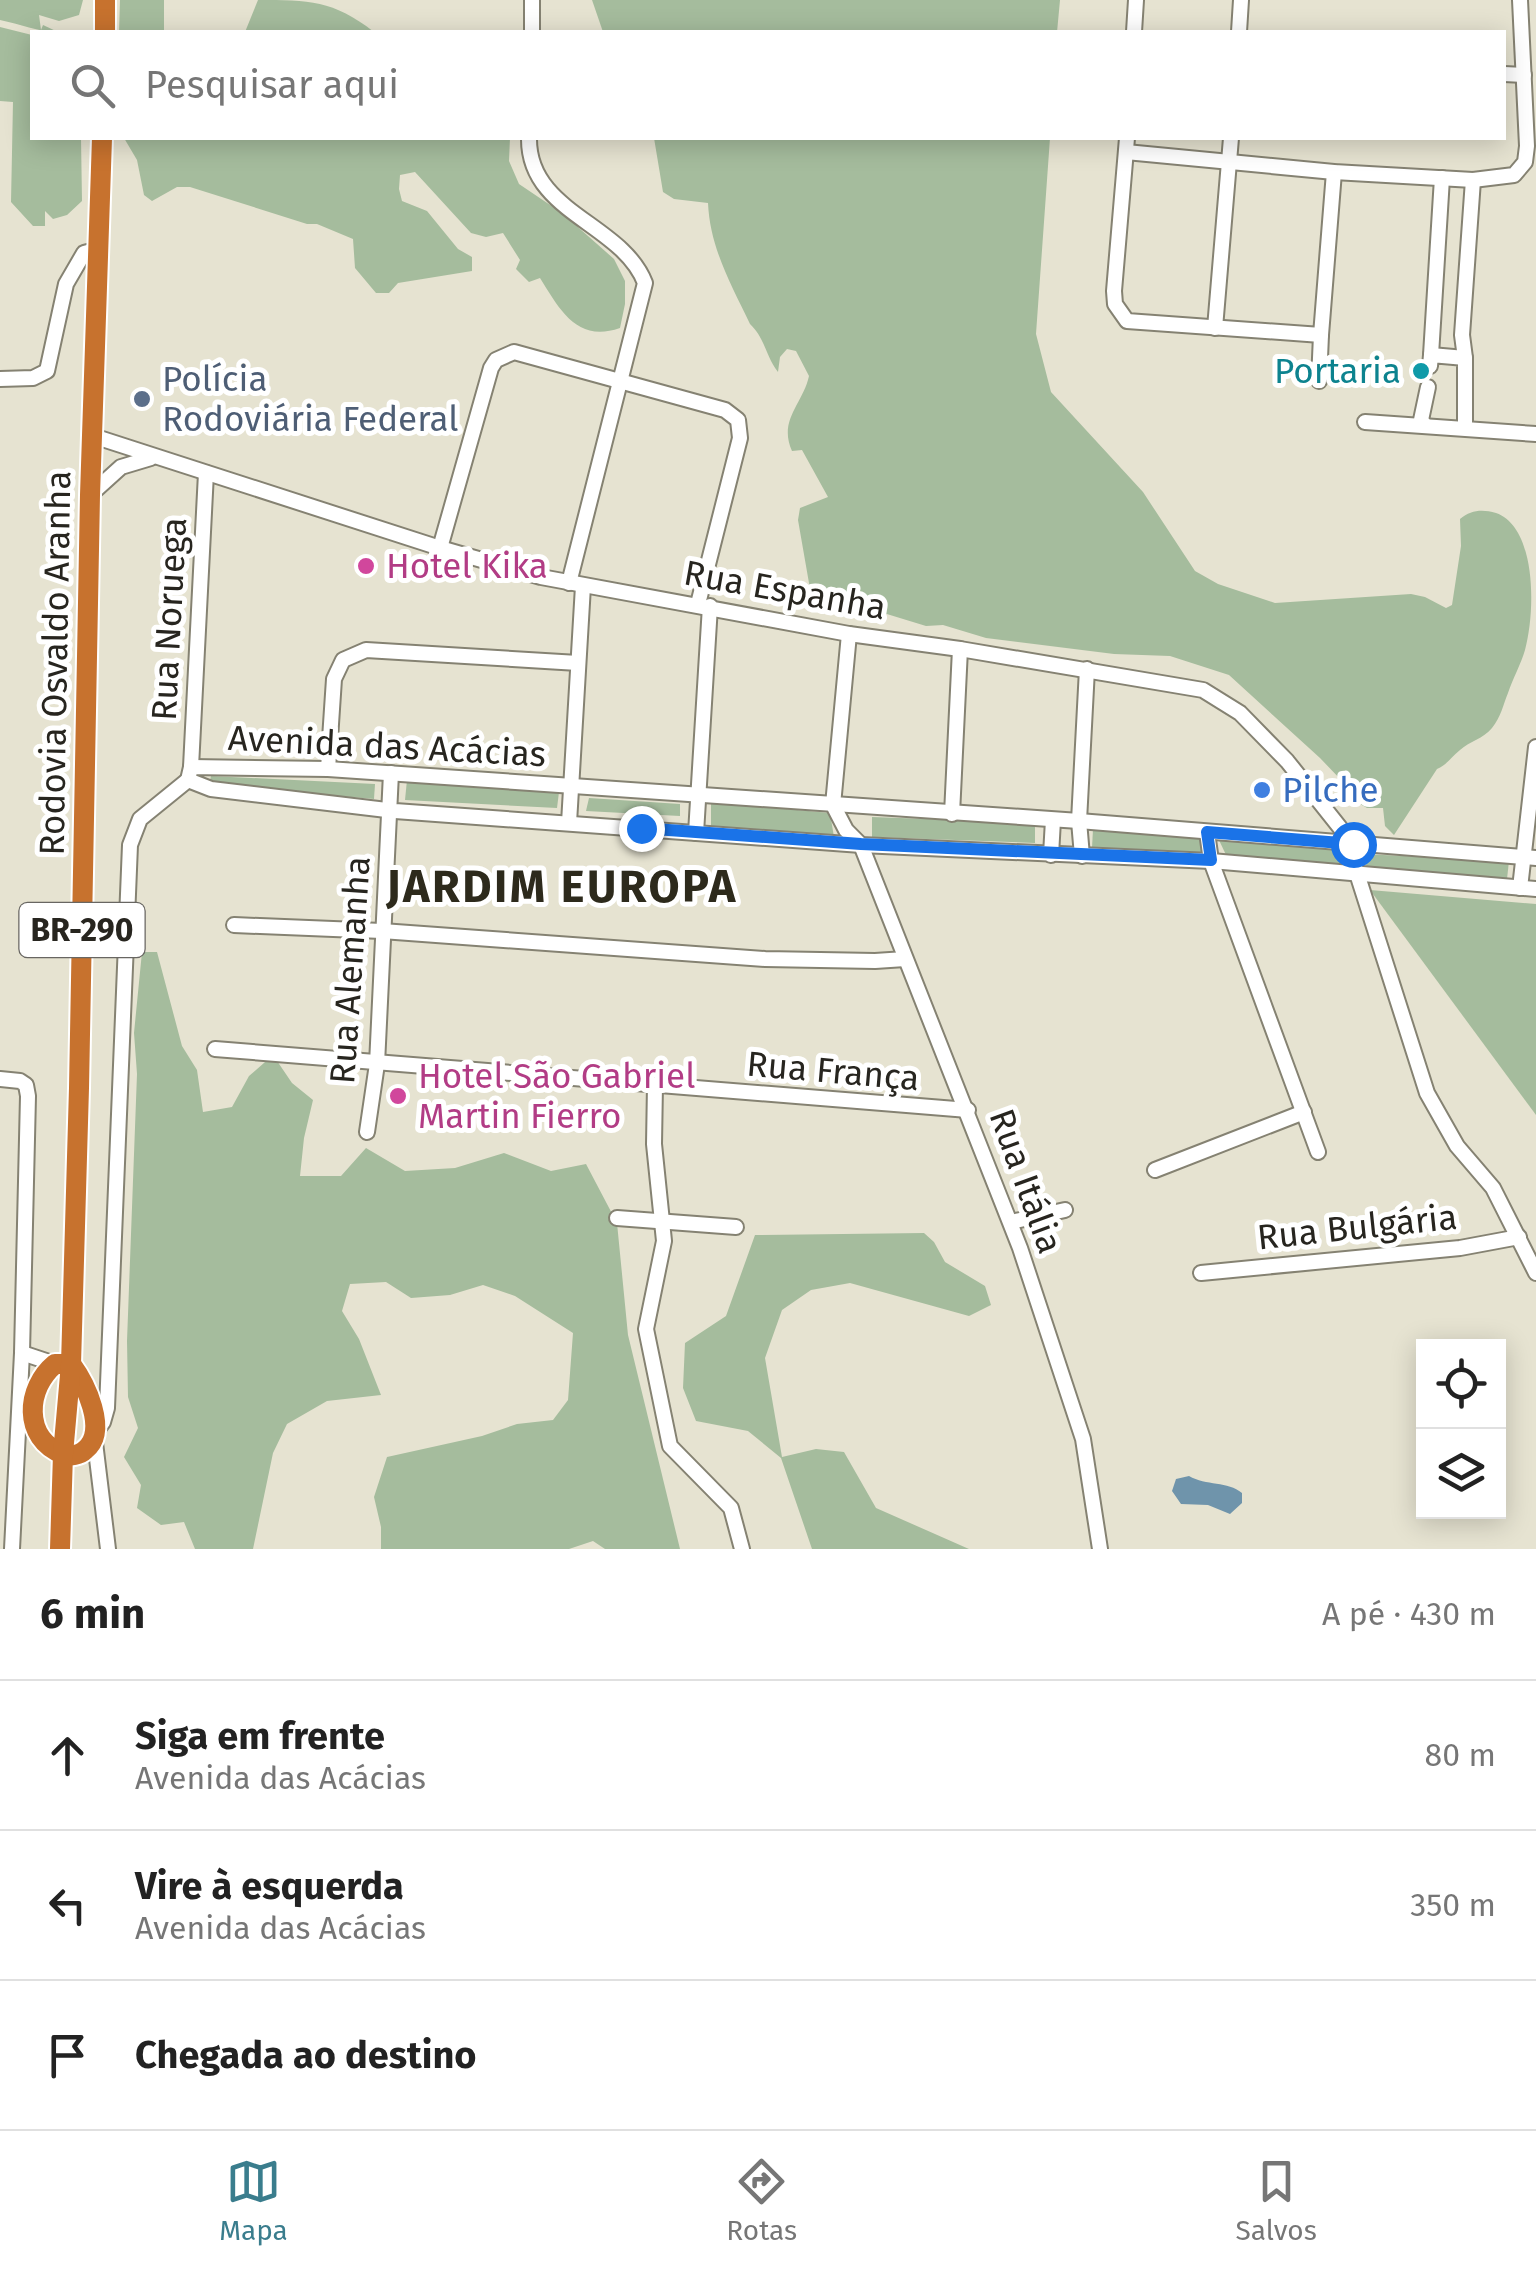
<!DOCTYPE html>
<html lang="pt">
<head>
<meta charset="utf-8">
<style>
	:root { --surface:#fff; --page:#f6f6f6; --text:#222; --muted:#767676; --line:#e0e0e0; --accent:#3a7d8d }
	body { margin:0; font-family:"Fira Sans",sans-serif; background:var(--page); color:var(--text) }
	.controls { position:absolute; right:30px; bottom:30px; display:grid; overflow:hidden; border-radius:0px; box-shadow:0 5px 25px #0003 }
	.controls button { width:90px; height:90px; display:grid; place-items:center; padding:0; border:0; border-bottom:2px solid var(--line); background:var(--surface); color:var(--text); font:50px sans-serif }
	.stop { position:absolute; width:30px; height:30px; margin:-22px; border:8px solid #1a73e8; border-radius:50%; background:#fff }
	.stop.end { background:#1a73e8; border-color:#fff; box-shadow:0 2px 10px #0008 }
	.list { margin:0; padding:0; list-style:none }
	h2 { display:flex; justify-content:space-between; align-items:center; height:130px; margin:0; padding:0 40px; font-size:42px }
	h2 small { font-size:32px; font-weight:400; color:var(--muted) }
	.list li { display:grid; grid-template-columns:65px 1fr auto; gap:30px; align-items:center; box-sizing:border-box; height:150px; padding:0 40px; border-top:2px solid var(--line) }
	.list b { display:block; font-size:38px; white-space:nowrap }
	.list p { margin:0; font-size:32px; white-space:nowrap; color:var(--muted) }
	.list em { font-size:32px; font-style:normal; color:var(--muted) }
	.icon { flex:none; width:55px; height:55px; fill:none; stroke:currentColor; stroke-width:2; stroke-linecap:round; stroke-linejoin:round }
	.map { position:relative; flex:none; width:1536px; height:1549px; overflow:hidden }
	.search { position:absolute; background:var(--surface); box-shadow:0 5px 25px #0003; left:30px; right:30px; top:30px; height:110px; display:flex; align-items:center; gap:25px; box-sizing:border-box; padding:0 35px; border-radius:0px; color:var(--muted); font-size:38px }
	.sheet { height:580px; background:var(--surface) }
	nav { display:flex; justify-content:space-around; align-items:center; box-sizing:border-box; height:140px; border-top:2px solid var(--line); background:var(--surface); font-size:28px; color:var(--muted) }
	nav a { display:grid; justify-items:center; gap:5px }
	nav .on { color:var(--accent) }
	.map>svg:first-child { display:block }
	.green { fill:#a5bc9d }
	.water { fill:#6f94ab }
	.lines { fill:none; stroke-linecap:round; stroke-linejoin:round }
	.minor-casing { stroke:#858272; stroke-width:18 }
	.highway-casing { stroke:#fff; stroke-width:24 }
	.minor { stroke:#fff; stroke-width:14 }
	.highway { stroke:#c7722e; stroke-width:20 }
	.route { stroke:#1a73e8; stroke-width:12 }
	.culture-dot { fill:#0f9aa8; stroke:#fff; stroke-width:4 }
	.service-dot { fill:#5c6f8a; stroke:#fff; stroke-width:4 }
	.hotel-dot { fill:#d1479c; stroke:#fff; stroke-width:4 }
	.shop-dot { fill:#3f7fe0; stroke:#fff; stroke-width:4 }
	.labels { text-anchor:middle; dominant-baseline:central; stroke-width:10; stroke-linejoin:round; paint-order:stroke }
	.shield { fill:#fff; stroke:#686662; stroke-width:2.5 }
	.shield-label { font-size:32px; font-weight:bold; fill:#27251f }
	.culture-label { font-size:35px; fill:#0d838f; stroke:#fff; text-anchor:end }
	.service-label { font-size:35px; fill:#4e5e75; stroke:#fff; text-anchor:start }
	.hotel-label { font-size:35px; fill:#b23c85; stroke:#fff; text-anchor:start }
	.street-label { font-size:35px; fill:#27251f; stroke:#fff }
	.shop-label { font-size:35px; fill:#366cbe; stroke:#fff; text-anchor:start }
	.district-label { font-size:45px; font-weight:bold; letter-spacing:2.5px; fill:#2d2a1c; stroke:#fff }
</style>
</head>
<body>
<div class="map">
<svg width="1536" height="1549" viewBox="0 0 1536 1549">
	<rect width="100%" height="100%" fill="#e6e3d1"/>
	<g class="green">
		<path d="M 0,0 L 83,0 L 79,15 L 59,21 L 39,15 L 41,30 L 43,25 L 58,32 C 38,32 20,24 0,20 Z"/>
		<polygon points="120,0 164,0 164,32 119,32"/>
		<path d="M 258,0 C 309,0 333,0 374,32 L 245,32 Z"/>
		<polygon points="592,0 1060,0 1057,32 603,32"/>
		<polygon points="0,27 32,35 32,138 81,138 82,201 67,215 53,219 45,211 45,226 33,226 11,202 13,102 0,101"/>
		<path d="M 124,138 L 510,138 L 509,161 L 519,184 L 562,213 L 614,259 L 625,281 L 625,304 L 620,328 C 577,343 560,310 540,278 L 529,282 L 516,269 L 520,260 L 503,233 L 486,237 L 471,233 L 415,172 L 400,175 L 399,189 L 402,201 L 427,211 L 458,249 L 472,257 L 472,271 L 398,283 L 389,293 L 376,293 L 355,268 L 353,239 L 317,224 L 307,224 L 190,187 L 177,187 L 152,201 L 144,195 L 137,160 Z"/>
		<path d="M 654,138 L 1050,138 L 1036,334 L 1051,392 L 1143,492 L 1195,571 L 1218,584 L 1275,603 L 1411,594 L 1425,597 L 1446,608 L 1452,605 L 1461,546 L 1460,519 C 1471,510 1482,509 1496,513 C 1536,527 1536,609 1525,650 C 1521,664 1513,678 1508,693 C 1503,705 1501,717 1492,728 C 1483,739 1470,741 1460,750 C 1451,757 1448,764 1437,769 L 1394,835 L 1385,826 L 1383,808 L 1367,808 L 1355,801 L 1343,782 L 1320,758 L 1229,675 L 1170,656 L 1114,654 L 986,638 L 943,625 L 926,626 L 877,611 L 862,617 L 839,616 L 813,606 L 798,520 L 800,508 L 828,497 L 802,450 L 792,451 C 778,420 803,404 809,376 L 796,351 L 787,349 L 780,357 L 778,372 C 766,357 765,338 750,324 C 731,284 710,248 708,203 L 674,199 L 663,192 Z"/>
		<polygon points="211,776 375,784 374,799 209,785"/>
		<polygon points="407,780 559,792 557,808 405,800"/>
		<polygon points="589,798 680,804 680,816 586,811"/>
		<polygon points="711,802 830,813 834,837 711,827"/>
		<polygon points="872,817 1035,823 1035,843 872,837"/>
		<polygon points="1093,829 1204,835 1203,854 1092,848"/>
		<polygon points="1218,838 1341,849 1345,865 1227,857"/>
		<polygon points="1362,854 1509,861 1507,879 1367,867"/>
		<polygon points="1370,890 1536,904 1536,1115"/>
		<polygon points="142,952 157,952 182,1046 197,1070 203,1112 232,1107 249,1076 273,1055 292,1083 313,1100 304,1138 300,1176 341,1176 366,1148 405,1171 455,1168 504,1153 551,1171 586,1164 617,1223 628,1335 680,1549 605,1549 593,1541 569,1549 381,1549 381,1527 374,1497 387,1457 482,1436 517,1424 553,1420 568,1400 573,1333 515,1296 483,1285 450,1295 411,1298 386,1282 350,1284 342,1311 359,1339 381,1395 327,1401 287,1424 273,1453 253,1549 195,1549 184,1522 161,1525 137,1508 141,1485 124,1457 138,1428 128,1397 127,1341 137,1074 134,1033"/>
		<polygon points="924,1233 934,1242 945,1262 985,1286 991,1305 969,1316 850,1283 811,1290 782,1310 765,1358 782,1457 816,1449 844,1452 876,1508 969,1549 812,1549 781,1458 748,1431 696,1421 683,1388 685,1343 726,1316 755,1235"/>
	</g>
	<path class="water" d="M 1189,1476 C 1206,1486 1228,1481 1242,1493 L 1242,1503 L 1230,1514 L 1208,1505 L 1181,1504 L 1172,1491 L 1176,1479 Z"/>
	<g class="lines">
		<defs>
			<g id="minor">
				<polyline points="532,0 532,32"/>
				<polyline points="1134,32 1136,0"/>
				<polyline points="1239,32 1241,0"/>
				<polyline points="1504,74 1524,75"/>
				<path d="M 529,138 C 528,213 622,223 645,283 L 569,583"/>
				<polyline points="1127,138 1114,291 1115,304 1127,321 1321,335 1334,172"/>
				<polyline points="1126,152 1334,172 1473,180 1514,175 1525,162 1527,146 1520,0"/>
				<polyline points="1215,328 1231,138"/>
				<polyline points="1431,355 1442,178"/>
				<polyline points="1465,358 1462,335 1473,180"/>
				<polyline points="1430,366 1431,355 1465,358 1465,428"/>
				<polyline points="0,379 33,378 47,371 66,284 84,253 99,249"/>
				<polyline points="1319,381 1321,335"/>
				<polyline points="1365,422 1536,434"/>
				<polyline points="1424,424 1421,420 1428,387"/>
				<polyline points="93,436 440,548 541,577 849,634 960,649 1203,690 1240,713 1287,761 1353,844"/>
				<polyline points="90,495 121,467 151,458"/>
				<polyline points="440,548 491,368 496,360 514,352 725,410 738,420 740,438 698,604"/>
				<polyline points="849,634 833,805 846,830 861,845 1020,1248 1083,1439 1100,1549"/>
				<polyline points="191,767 206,473"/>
				<polyline points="328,769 334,679 343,660 366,650 578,663"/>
				<polyline points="952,814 960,649"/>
				<polyline points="569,823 583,586"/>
				<polyline points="1207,832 1211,861 1318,1152"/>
				<polyline points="696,833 710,606"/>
				<polyline points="1353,844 1354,864 1427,1093 1457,1146 1493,1188 1536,1273"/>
				<polyline points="1051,855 1053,820"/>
				<polyline points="1082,856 1079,821 1087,669"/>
				<polyline points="1536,858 1079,821 328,769 191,767 188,780 211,789 395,811 861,845 1211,861 1536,889"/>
				<polyline points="1520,888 1536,747"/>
				<polyline points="234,925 382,931 765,959 875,961 905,959"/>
				<polyline points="215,1049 968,1110"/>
				<polyline points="0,1079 20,1081 26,1085 28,1096 22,1353 12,1549"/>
				<polyline points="655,1085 654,1144 664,1241 646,1329 670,1446 731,1508 742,1549"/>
				<polyline points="367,1132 377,1064 391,773"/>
				<polyline points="1155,1170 1304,1112"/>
				<polyline points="617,1218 736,1227"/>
				<polyline points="1011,1222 1065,1210"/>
				<polyline points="1201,1273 1460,1248 1519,1237"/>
				<polyline points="22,1353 55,1364"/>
				<polyline points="108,1549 94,1434 103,1422 107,1408 130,845 140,819 188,780"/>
			</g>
			<g id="highway">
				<polyline points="105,32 105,0"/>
				<path d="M 55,1364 L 71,1364 C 85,1383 109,1431 85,1450 C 80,1455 70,1457 63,1454 C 22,1438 26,1388 55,1364 Z"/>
				<polyline points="60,1549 63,1454 71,1364 79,1088 90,495 102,138"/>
			</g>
		</defs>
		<use href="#minor" class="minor-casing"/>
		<use href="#highway" class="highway-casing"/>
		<use href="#minor" class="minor"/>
		<use href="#highway" class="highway"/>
	</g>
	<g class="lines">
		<polyline class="route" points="641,828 861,844 1211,860 1207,832 1353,844"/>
	</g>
	<circle class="culture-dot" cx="1421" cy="371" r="10"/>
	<circle class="service-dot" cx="142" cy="399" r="10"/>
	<g class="hotel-dot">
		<circle cx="366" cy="566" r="10"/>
		<circle cx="398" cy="1096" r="10"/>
	</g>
	<circle class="shop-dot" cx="1262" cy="790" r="10"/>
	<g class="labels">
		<rect class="shield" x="19.5" y="903" width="125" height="54" rx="8"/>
		<g class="shield-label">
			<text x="82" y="930">BR-290</text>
		</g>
		<g class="culture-label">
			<text x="1401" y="371">Portaria</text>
		</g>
		<g class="service-label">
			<text x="162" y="379">Polícia<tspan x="162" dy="40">Rodoviária Federal</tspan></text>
		</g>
		<g class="hotel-label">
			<text x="386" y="566">Hotel Kika</text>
			<text x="418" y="1076">Hotel São Gabriel<tspan x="418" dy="40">Martin Fierro</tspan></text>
		</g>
		<g class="street-label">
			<text transform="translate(785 590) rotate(10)">Rua Espanha</text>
			<text transform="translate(169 619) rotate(-87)">Rua Noruega</text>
			<text transform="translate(55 663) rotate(-89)">Rodovia Osvaldo Aranha</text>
			<text transform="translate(387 746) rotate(3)">Avenida das Acácias</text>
			<text transform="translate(350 970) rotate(-86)">Rua Alemanha</text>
			<text transform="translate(833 1071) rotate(5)">Rua França</text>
			<text transform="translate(1026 1181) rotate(70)">Rua Itália</text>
			<text transform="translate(1357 1227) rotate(-6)">Rua Bulgária</text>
		</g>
		<g class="shop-label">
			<text x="1282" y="790">Pilche</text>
		</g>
		<g class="district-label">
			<text x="562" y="887">JARDIM EUROPA</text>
		</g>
	</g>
</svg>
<div class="controls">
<button><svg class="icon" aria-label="locate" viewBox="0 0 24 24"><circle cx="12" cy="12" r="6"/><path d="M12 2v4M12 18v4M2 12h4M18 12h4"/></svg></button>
<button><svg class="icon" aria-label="layers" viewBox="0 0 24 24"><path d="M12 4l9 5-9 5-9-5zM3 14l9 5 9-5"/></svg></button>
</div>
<div class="stop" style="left:1353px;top:844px"></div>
<div class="stop end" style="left:641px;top:828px"></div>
<div class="search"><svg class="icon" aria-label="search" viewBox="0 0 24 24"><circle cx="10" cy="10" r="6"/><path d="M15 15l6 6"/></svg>Pesquisar aqui</div>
</div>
<section class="sheet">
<h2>6 min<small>A pé · 430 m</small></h2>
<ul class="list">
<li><svg class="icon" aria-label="ahead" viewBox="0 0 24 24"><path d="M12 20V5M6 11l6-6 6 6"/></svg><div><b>Siga em frente</b><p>Avenida das Acácias</p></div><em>80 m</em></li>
<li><svg class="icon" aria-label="left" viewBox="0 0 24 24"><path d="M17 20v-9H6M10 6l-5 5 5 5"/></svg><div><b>Vire à esquerda</b><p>Avenida das Acácias</p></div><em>350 m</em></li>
<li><svg class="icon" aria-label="arrive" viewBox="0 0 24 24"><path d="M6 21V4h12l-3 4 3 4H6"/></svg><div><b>Chegada ao destino</b></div></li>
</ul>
</section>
<nav>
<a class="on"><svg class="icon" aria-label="map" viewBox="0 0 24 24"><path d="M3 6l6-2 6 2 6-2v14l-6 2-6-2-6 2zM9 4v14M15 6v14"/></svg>Mapa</a>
<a><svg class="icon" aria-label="directions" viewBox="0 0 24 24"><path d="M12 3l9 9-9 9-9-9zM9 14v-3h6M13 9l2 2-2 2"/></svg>Rotas</a>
<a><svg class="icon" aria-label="saved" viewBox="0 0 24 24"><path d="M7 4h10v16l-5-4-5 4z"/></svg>Salvos</a>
</nav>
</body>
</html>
